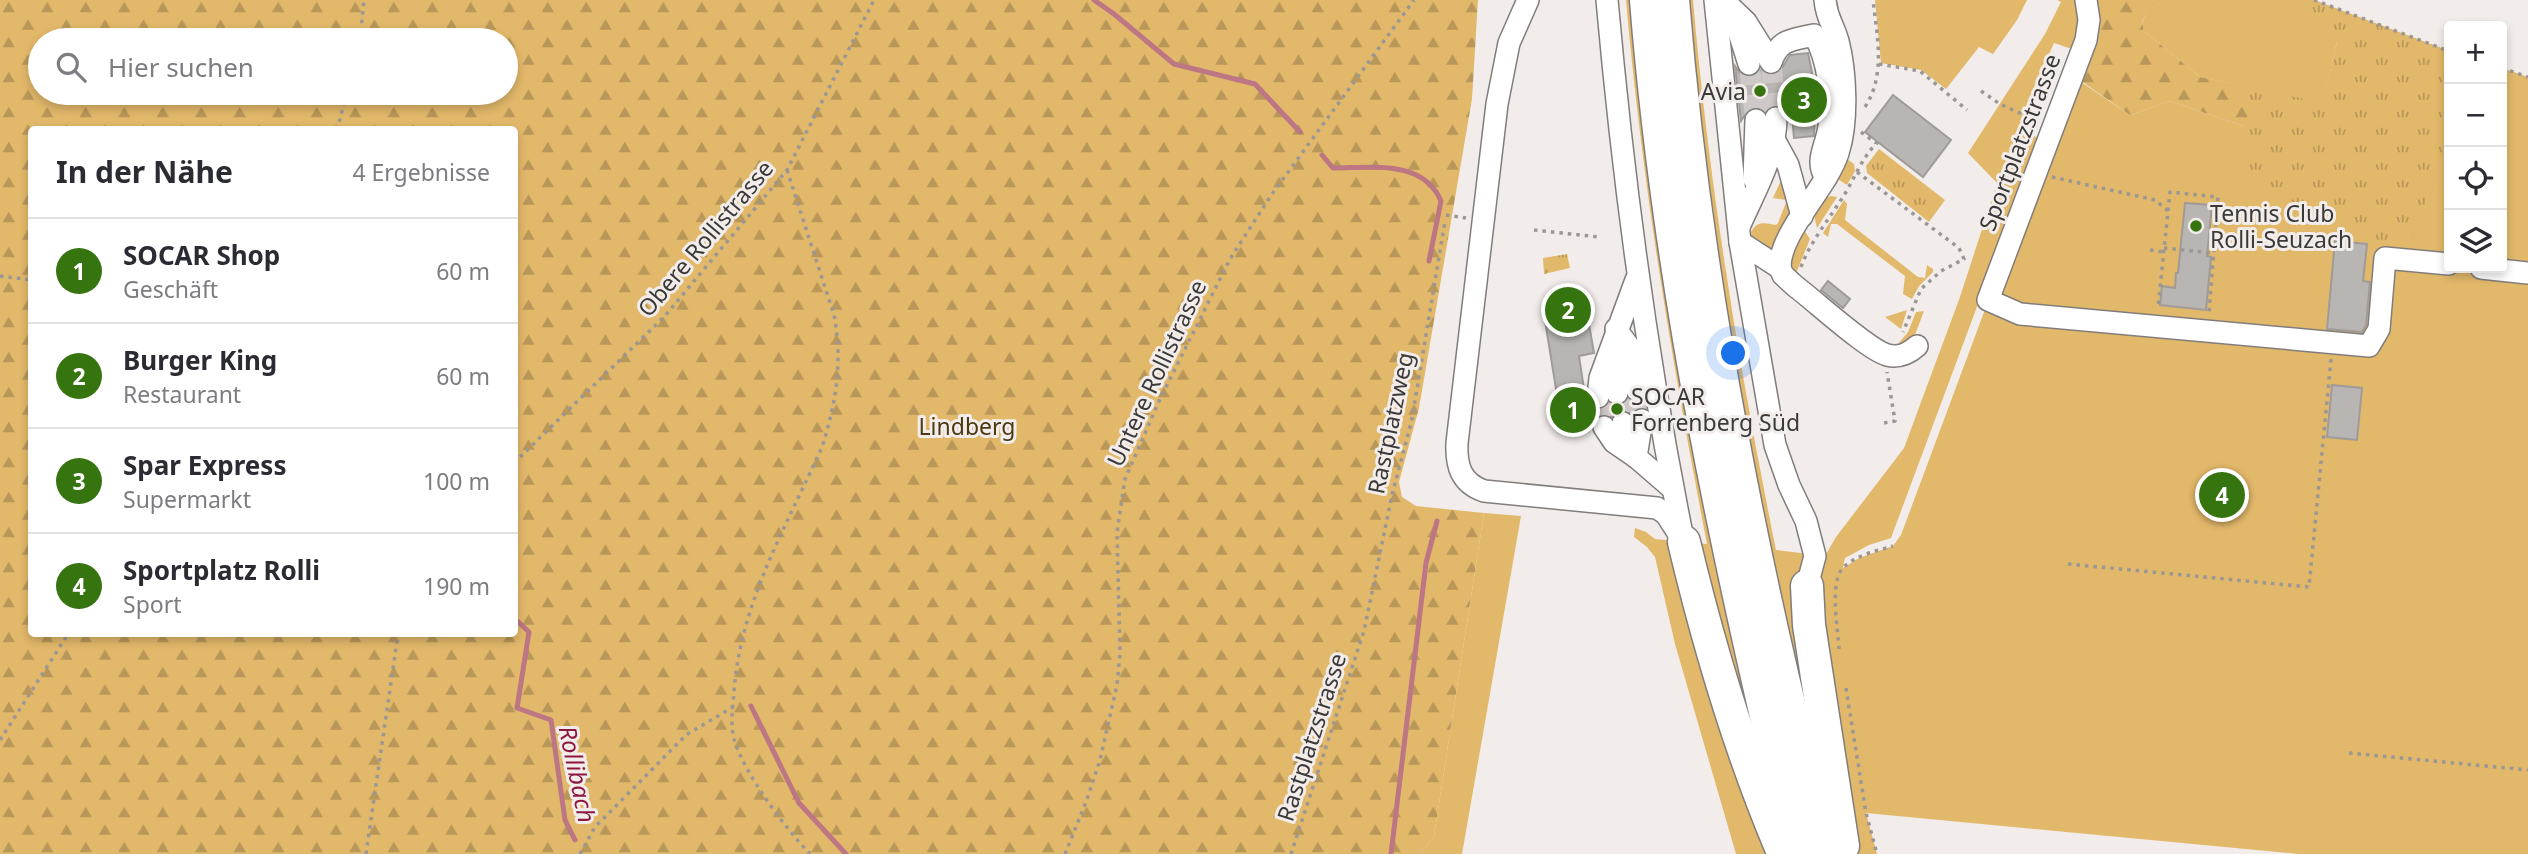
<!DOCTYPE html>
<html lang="de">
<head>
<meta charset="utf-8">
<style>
	:root { --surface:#fff; --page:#f7f7f7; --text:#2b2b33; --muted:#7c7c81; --line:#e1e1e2; --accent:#35740f }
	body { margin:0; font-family:"Noto Sans",sans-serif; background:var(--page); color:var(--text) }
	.controls { position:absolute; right:21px; top:21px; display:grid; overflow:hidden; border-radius:7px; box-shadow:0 4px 10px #0003 }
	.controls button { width:63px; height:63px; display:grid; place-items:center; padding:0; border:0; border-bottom:2px solid var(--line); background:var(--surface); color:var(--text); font:35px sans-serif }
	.you { position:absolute; left:1734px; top:354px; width:24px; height:24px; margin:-18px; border:5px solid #fff; border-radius:50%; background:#1a73e8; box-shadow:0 0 0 10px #1a73e833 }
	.badge { display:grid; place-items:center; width:46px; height:46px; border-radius:50%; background:var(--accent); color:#fff; font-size:23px; font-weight:700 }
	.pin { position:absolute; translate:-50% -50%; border:4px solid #fff; box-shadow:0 2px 7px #0006 }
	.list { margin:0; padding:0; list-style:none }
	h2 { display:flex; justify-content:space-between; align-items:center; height:91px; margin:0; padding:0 28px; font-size:30px }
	h2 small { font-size:23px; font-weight:400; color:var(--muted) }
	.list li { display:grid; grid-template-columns:46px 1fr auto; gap:21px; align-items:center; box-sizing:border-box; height:105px; padding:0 28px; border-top:2px solid var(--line) }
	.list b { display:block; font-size:26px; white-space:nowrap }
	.list p { margin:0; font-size:23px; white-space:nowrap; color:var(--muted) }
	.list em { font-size:23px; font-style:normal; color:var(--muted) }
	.icon { flex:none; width:38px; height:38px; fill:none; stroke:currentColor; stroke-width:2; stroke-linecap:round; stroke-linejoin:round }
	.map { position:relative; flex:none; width:2528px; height:854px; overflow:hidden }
	.search { position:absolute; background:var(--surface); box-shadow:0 4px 10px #0003; left:28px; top:28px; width:490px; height:77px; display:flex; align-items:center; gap:18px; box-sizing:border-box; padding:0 24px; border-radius:38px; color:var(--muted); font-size:26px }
	.panel { position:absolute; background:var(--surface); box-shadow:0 4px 10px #0003; left:28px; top:126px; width:490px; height:511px; border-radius:7px }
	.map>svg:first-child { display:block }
	.grass { fill:#e2b86a }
	.forest { fill:url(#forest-firs); fill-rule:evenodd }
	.park { fill:url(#park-tufts) }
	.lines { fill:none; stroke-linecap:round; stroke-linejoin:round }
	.stream { stroke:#bc7684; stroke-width:5 }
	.building { fill:#b9b5b2; stroke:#9f9b98; stroke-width:2 }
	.minor-tunnel { stroke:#cec9c7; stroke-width:21; stroke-dasharray:21 10; stroke-linecap:butt }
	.minor-casing { stroke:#817d7b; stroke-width:24 }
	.highway-casing { stroke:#817d7b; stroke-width:35 }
	.path { stroke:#9b9795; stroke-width:3.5; stroke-dasharray:3.5 5; stroke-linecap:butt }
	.minor { stroke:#fff; stroke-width:21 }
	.highway { stroke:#fff; stroke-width:32 }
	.poi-dot { fill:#35740f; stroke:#f2edeb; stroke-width:2.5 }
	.labels { text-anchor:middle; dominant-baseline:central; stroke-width:6; stroke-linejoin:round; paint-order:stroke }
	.poi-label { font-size:23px; fill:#3c3a39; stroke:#f2edeb; text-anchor:start }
	.street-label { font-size:23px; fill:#3c3a39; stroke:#f2edeb }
	.park-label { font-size:23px; fill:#4d3a13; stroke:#f2edeb }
	.water-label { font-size:24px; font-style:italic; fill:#8c183f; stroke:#f2edeb }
</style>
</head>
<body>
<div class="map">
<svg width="2528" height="854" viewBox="0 0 2528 854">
	<defs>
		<pattern id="forest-firs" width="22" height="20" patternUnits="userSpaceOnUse" patternTransform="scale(1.75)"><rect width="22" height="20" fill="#e2b86a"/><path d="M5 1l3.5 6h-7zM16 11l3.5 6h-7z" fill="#b89758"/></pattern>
		<pattern id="park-tufts" width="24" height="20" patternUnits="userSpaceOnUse" patternTransform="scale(1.75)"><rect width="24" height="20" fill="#e2b86a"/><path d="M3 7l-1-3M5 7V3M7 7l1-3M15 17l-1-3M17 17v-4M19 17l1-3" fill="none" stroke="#b89758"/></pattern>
	</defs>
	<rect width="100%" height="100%" fill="#f2edeb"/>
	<g class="grass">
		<path d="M 1626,0 L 1693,0 C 1709,185 1739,368 1776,550 L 1825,556 L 1836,537 L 1904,448 L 1960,297 L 1997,183 L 1968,153 L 2045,34 L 2061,2 L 2057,0 L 2080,0 L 2082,6 L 2075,50 L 2054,43 L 2028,101 L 2023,126 L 2039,140 L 1891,538 L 1869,545 L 1845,558 L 1843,568 L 1859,558 L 1893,546 L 1901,535 L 2072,76 L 2130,115 L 2170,101 L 2243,126 L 2409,245 L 2449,143 L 2449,268 L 2502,268 L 2502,68 L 2528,77 L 2528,854 L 2299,854 L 1866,813 L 1877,854 L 1736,854 L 1675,644 L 1655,557 L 1647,547 L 1634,537 L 1635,528 L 1646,532 L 1655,539 L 1707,544 C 1672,363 1642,183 1626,0 Z"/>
		<polygon points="1875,0 2027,0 2017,20 1993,54 1979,47 1946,89 1921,70 1881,63"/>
		<polygon points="2161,0 2307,0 2304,21 2337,41 2323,104 2200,77 2144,31 2142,24 2147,9 2161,4"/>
		<polygon points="1844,157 1854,164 1855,171 1847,185 1836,178"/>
		<path d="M 1782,178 L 1791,215 L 1774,250 L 1768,252 L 1752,237 L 1751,232 C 1757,220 1765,223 1776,225 L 1778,223 L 1787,200 L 1773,198 Z"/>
		<polygon points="1831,196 1837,197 1817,228 1813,212 1823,199"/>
		<polygon points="1844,200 1847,204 1845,220 1918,277 1925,278 1927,265 1933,269 1933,272 1919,286 1912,299 1903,294 1905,276 1837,224 1831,224 1828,237 1823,233"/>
		<path d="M 1804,230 L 1810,239 L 1795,276 C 1786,258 1794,246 1804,230 Z"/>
		<polygon points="1907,310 1901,329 1885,317"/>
		<polygon points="1924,311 1912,343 1893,350 1908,332 1916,312"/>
		<polygon points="1484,513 1521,516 1462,854 1420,854 1434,836"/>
	</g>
	<g class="forest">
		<path d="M 0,0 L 1478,0 L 1472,99 L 1419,408 L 1399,482 L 1402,497 L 1416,506 L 1484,513 L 1434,836 L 1420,854 L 0,854 ZM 40,40 L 506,40 L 506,93 L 40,93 ZM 32,130 L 514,130 L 514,634 L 32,634 Z"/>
		<polygon points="2092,0 2161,0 2161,4 2147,10 2142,23 2144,31 2200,77 2323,103 2337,42 2303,21 2307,0 2314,0 2449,51 2449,143 2409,246 2243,166 2247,130 2243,126 2170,101 2130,115 2078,79"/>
	</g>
	<g class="park">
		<polygon points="2307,0 2314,0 2449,51 2449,143 2409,246 2348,242 2243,166 2250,87 2323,103 2337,42 2303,21"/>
		<polygon points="1879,149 1945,200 1929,222 1867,173 1866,166"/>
		<polygon points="1567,254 1570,268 1544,274 1543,258"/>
	</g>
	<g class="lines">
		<g class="stream">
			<polyline points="1094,0 1114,14 1174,64 1255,84 1300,132"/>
			<path d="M 1322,155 L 1333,168 C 1371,168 1423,159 1441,201 L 1429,261"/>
			<polyline points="514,618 529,632 517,708 551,720 565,820 575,840"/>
			<polyline points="751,706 799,803 846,854"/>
			<polyline points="1391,854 1426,563 1437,521"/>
		</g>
	</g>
	<g class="building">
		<polygon points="1808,53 1816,92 1814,136 1794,138 1792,116 1789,116 1784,108 1778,105 1771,106 1765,111 1757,107 1750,108 1741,121 1735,66 1740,73 1746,77 1754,76 1760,70 1766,74 1773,75 1779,72 1790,55"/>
		<polygon points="1893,95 1951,140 1923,177 1865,132"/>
		<polygon points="2185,203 2212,205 2207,256 2211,257 2206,310 2160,305 2162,286 2175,288 2176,273 2178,273"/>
		<polygon points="2335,241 2367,244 2363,281 2370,282 2366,325 2362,332 2327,329"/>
		<polygon points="1828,281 1850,299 1843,308 1821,290"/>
		<polygon points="1584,295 1594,353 1579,356 1586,403 1597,410 1604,409 1609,403 1618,406 1628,400 1635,403 1644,401 1645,408 1637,408 1631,413 1619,411 1612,417 1604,414 1597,416 1589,430 1588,421 1562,426 1543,308 1551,307 1550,301"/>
		<polygon points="2332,385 2362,388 2357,440 2327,437"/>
	</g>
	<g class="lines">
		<g class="minor-tunnel">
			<polyline points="1771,62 1776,118"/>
			<polyline points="1749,64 1756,120"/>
			<polyline points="1637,390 1642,420"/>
			<polyline points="1617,393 1623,423"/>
			<polyline points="1598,397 1604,427"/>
		</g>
		<defs>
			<g id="minor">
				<path d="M 1528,0 L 1509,43 L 1497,104 L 1457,443 C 1456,466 1461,483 1484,491 L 1657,508 L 1666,514 L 1684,542"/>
				<path d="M 1607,0 C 1623,178 1646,354 1681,529"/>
				<polyline points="1715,0 1740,242 1775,445 1789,485 1806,521 1815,556 1807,586"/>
				<polyline points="1723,0 1746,22 1771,62"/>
				<polyline points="2086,0 2089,20 2086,40 1988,300 2020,314 2369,346 2379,329 2385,258 2449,264"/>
				<polyline points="1736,23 1749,64"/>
				<path d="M 1771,62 C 1779,39 1792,40 1814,35 C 1829,60 1832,97 1829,126 C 1827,146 1814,160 1826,178"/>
				<polyline points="1775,141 1788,165 1802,216"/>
				<polyline points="1754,179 1756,120"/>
				<path d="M 1739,227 C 1754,192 1776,156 1776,118"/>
				<path d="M 1740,242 L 1780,268 L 1783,275 L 1795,286 C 1815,301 1867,349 1887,355 C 1899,358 1908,354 1917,346"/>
				<path d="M 1780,268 C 1779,233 1827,188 1838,153 C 1848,123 1846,72 1838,41 C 1833,23 1827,20 1825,0"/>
				<polyline points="2481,268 2528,273"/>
				<polyline points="1616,329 1652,378"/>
				<polyline points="1617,345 1617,393"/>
				<polyline points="1625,354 1637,390"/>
				<polyline points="1598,397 1600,378 1636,280"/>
				<polyline points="1642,420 1636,457 1673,489"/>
				<polyline points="1623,423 1636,457"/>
				<polyline points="1604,427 1614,442 1636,457"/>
			</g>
			<g id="highway">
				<path d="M 1646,0 C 1669,289 1730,573 1799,854"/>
				<path d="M 1673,0 C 1696,288 1754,574 1826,854"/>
				<path d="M 1684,542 C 1709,647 1740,751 1782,850"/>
				<polyline points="1807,586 1809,625 1843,846"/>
			</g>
		</defs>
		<use href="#minor" class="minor-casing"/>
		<use href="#highway" class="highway-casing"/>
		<g class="path">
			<polyline points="2314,0 2449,51"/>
			<polyline points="360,40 364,0"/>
			<polyline points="1879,64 1920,71 1967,110"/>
			<polyline points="2502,68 2528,77"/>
			<polyline points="1981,91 2000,104 2035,120"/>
			<path d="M 1865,107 C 1886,75 1877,36 1873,0"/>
			<polyline points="337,130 347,93"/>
			<polyline points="1861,132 1876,143"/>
			<path d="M 787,170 L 834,315 C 843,360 836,404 822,447 C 786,527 741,602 734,691 C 733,707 730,723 734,739 C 743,772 786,829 810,854"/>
			<polyline points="1857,172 1959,248 1964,259 1941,271 1921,289 1903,332"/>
			<polyline points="2052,177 2155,200 2168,211 2158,308"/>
			<polyline points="2168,211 2170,192 2218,197 2209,312"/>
			<polyline points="1446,215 1466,218"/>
			<polyline points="1534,230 1599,237"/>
			<polyline points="2164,248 2212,253"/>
			<polyline points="2150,250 2164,252"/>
			<path d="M 1801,267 C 1811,240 1831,217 1846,192 C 1856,175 1863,156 1878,142"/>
			<polyline points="0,276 32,280"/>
			<polyline points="1884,423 1895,421 1887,372"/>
			<polyline points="514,463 664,317 787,170 874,0"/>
			<polyline points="2068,564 2309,587 2331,359"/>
			<path d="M 1839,649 C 1838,629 1829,583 1843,568 C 1855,555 1877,551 1893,546"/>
			<polyline points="1846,688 1866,813 1877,854"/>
			<polyline points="0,740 68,634"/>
			<polyline points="2349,753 2528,770"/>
			<polyline points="366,854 398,634"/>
			<polyline points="580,854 595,827 686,735 733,707"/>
			<polyline points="1065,854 1086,802 1100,760 1117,685 1120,653 1117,532 1125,479 1160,399 1230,259 1272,194 1414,0"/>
			<polyline points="1291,854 1364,631 1392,495 1412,419 1445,221"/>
		</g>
		<use href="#minor" class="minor"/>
		<use href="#highway" class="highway"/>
	</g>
	<g class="poi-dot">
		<circle cx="1760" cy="91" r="7"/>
		<circle cx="2196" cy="226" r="7"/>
		<circle cx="1617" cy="409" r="7"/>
	</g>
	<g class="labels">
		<g class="poi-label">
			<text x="1746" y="91" text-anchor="end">Avia</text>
			<text x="2210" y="213">Tennis Club<tspan x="2210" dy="26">Rolli-Seuzach</tspan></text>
			<text x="1631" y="396">SOCAR<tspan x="1631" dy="26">Forrenberg Süd</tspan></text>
		</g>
		<g class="street-label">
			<text transform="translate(2019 142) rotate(-69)">Sportplatzstrasse</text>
			<text transform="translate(705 238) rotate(-50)">Obere Rollistrasse</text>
			<text transform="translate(1156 373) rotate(-65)">Untere Rollistrasse</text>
			<text transform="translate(1390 423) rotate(-78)">Rastplatzweg</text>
			<text transform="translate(1311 737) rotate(-72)">Rastplatzstrasse</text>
		</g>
		<g class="park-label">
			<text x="967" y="426">Lindberg</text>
		</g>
		<g class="water-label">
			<text transform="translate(578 774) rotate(78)">Rollibach</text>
		</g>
	</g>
</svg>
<div class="controls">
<button>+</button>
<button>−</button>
<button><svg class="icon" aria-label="locate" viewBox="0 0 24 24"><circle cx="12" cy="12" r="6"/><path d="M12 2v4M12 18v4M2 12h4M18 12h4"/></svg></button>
<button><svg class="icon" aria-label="layers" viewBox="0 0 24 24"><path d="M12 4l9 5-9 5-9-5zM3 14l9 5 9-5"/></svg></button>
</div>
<div class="you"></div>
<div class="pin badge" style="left:1573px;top:410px">1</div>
<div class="pin badge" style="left:1568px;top:310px">2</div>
<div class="pin badge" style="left:1804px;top:100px">3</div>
<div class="pin badge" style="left:2222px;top:495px">4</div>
<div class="search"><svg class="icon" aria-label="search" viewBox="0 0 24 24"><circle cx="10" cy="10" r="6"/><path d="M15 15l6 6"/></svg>Hier suchen</div>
<section class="panel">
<h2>In der Nähe<small>4 Ergebnisse</small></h2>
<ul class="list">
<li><span class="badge">1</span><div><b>SOCAR Shop</b><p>Geschäft</p></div><em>60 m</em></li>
<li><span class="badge">2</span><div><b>Burger King</b><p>Restaurant</p></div><em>60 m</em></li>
<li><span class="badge">3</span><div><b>Spar Express</b><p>Supermarkt</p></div><em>100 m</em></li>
<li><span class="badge">4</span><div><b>Sportplatz Rolli</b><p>Sport</p></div><em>190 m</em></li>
</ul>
</section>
</div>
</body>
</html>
